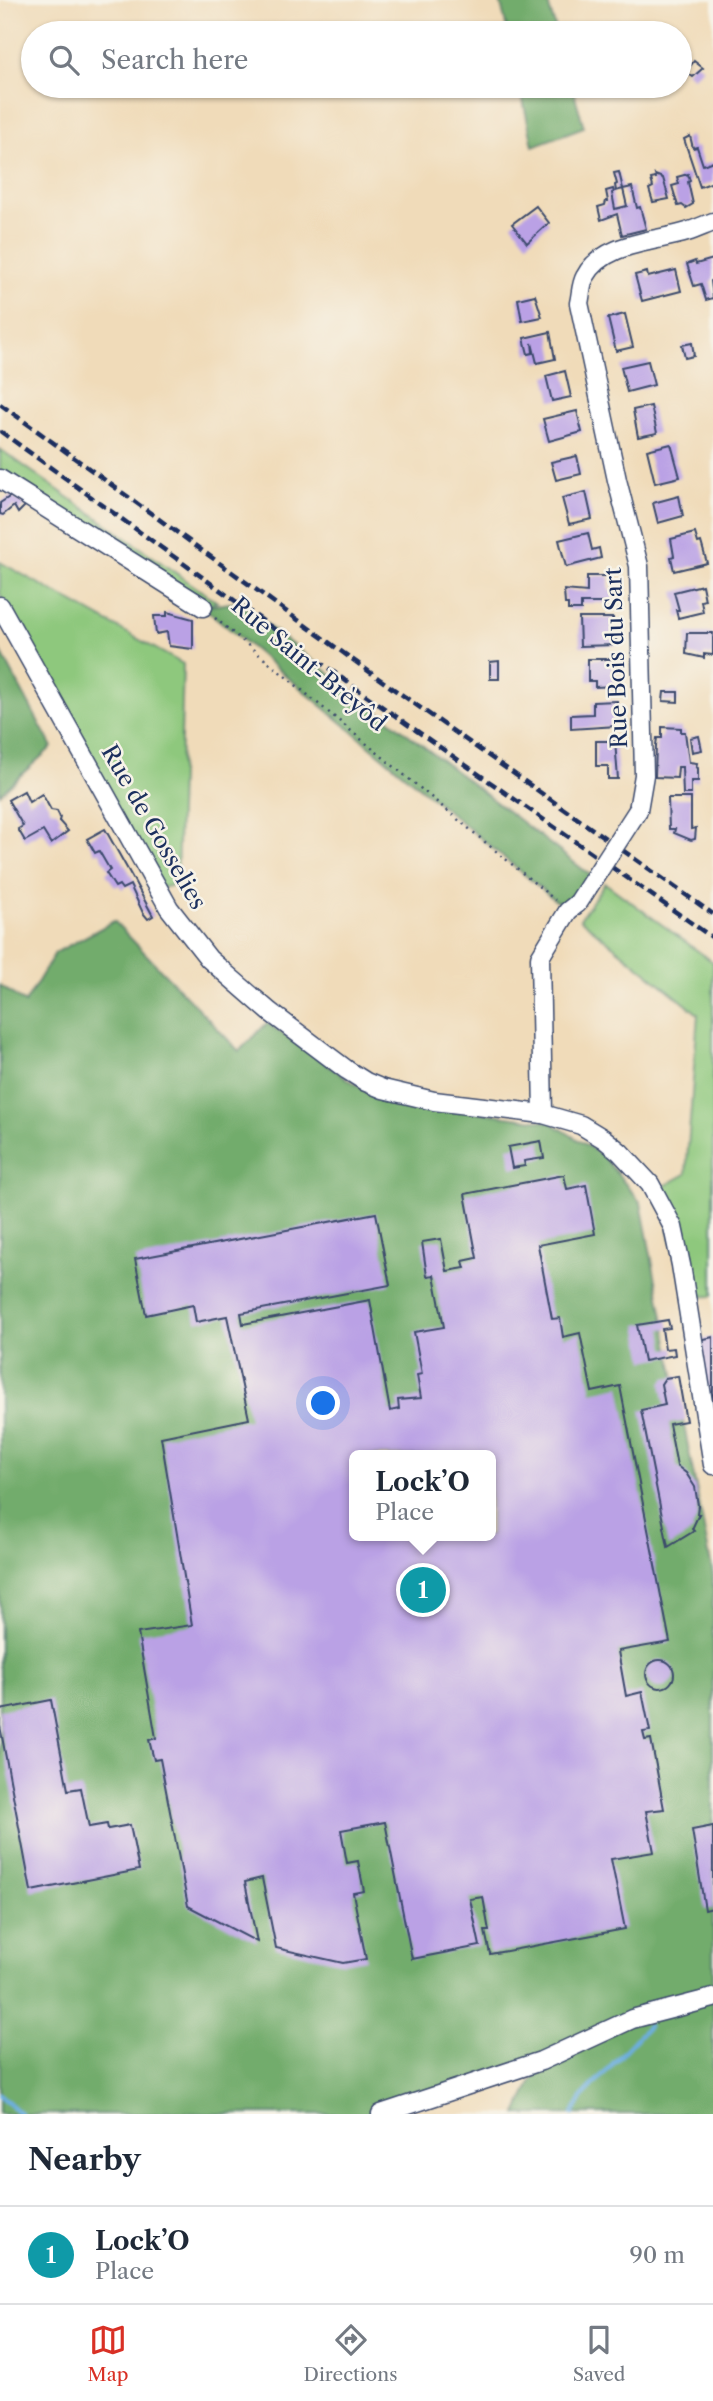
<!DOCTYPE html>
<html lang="en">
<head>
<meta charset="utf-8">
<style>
	:root { --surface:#fff; --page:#f2f2f3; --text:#1f2937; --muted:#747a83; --line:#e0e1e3; --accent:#d93025 }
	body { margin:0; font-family:"Libre Caslon Text",serif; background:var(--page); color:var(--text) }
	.you { position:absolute; left:324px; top:1404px; width:24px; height:24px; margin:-18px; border:5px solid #fff; border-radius:50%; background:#1a73e8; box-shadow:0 0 0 10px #1a73e833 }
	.badge { display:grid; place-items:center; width:46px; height:46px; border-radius:50%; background:var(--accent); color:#fff; font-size:23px; font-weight:700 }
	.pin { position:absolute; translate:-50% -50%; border:4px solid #fff; box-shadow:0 2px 7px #0006 }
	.popup { position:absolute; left:349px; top:1450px; width:147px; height:91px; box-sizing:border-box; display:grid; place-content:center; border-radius:10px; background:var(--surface); filter:drop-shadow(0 2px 5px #0005); font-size:23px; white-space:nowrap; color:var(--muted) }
	.popup b { font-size:26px; color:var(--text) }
	.popup::after { content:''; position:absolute; left:50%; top:100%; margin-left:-14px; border:14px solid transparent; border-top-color:var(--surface) }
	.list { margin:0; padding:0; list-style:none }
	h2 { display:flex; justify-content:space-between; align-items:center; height:91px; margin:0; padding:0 28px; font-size:30px }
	h2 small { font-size:23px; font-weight:400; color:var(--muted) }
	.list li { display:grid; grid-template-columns:46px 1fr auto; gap:21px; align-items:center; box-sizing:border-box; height:98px; padding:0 28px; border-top:2px solid var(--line) }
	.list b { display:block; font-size:26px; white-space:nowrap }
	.list p { margin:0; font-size:23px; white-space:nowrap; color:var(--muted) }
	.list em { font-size:23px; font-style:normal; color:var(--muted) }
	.icon { flex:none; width:38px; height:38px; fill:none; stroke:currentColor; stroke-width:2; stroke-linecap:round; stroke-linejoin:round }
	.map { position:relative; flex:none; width:713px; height:2114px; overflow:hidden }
	.search { position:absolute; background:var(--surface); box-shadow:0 2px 5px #0004; left:21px; right:21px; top:21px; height:77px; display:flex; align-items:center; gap:18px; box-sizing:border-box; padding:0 24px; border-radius:38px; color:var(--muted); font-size:26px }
	.sheet { height:189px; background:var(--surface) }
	nav { display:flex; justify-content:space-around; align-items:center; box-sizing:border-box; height:98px; border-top:2px solid var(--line); background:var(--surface); font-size:19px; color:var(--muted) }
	nav a { display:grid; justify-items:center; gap:4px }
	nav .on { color:var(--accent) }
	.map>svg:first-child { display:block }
	.green { fill:#8ec87d; stroke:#547c6e; stroke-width:2 }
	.forest { fill:#72ac6c; stroke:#466e65; stroke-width:2; fill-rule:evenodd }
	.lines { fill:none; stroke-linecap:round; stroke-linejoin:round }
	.stream { stroke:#6dafe2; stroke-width:4.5 }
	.building { fill:#baa1e5; fill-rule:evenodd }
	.minor-casing { stroke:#3b496c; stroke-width:21 }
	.path { stroke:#3b496c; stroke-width:2.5; stroke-dasharray:2 5; stroke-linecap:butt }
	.minor { stroke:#fff; stroke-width:18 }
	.rail { stroke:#1b2f5e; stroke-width:4.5; stroke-dasharray:10 5; stroke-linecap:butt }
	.minor-bridge-casing { stroke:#3b496c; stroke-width:21; stroke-linecap:butt }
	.minor-bridge { stroke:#fff; stroke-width:18 }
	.labels { text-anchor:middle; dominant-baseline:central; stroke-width:5; stroke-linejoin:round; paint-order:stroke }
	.street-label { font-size:23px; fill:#1b2f5e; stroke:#f7f3e8 }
</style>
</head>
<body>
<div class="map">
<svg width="713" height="2114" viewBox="0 0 713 2114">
	<rect width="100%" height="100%" fill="#f7f3e8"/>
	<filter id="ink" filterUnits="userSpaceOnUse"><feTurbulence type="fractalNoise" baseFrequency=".0143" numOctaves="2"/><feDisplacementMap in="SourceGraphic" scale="14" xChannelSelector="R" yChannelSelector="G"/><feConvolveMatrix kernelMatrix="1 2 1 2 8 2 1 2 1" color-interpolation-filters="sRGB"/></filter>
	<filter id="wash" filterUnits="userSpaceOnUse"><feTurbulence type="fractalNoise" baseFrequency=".00686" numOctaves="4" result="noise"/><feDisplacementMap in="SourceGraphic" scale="28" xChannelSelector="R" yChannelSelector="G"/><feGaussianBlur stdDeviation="1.57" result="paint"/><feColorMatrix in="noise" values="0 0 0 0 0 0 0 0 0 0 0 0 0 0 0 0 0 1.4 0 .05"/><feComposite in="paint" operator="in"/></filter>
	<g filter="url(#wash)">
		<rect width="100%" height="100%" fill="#f0dbb9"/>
		<g class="green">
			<polygon points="0,449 217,602 203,607 0,473"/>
			<polygon points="0,562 183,664 177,884 158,889 0,594"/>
			<polygon points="605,883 713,962 713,1296 686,1297 659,1189 686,1174 698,1014 580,919"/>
		</g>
		<g class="forest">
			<polygon points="500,0 547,0 557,33 508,33"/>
			<polygon points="520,86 572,86 584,127 533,146"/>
			<polygon points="237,602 594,878 568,911 203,607"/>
			<polygon points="0,650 52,747 0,794"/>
			<path d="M 114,921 L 239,1051 L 267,1023 L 367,1092 L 419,1104 L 550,1122 L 602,1155 L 641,1203 L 713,1575 L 713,2114 L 517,2114 L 537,2070 L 380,2114 L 208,2114 L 165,2111 L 164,2114 L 0,2114 L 0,985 L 25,1003 L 55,953 ZM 355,1455 L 491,1455 L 491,1536 L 355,1536 Z"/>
		</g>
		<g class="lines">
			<g class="stream">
				<polyline points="0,2095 21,2114"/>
				<polyline points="573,2114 583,2096 648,2026"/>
			</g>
		</g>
		<g id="blocks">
			<g class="building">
				<polygon points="694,61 703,68 693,77 686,72"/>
				<polygon points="690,136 693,148 697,147 703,165 713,161 713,182 700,187 684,139"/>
				<polygon points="619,172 623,189 632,187 637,208 640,207 646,229 622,235 617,214 601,220 598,207 605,205 606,201 608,201 606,191 613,189 614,192 612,193 615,209 627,206 623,189 616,191 615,185 617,184 614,173"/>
				<polygon points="688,174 690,181 688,182 693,204 686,208 682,205 678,206 672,186 679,184 677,177"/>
				<polygon points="655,175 663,178 669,199 653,202 649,189 653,187 651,179 656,178"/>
				<polygon points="536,206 549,223 527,243 512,224"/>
				<polygon points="713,259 713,280 711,281 713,298 706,300 701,284 694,286 687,264 695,261 696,264"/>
				<polygon points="676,270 681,291 642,301 635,275 647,272 648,277"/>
				<polygon points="535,295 542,317 522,321 518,299"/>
				<polygon points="625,314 633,347 616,351 608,318"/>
				<polygon points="550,332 555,359 537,363 532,343 533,353 528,354 524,338"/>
				<polygon points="692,343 694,356 685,358 682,345"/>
				<polygon points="648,361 654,385 627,392 621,367"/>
				<polygon points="565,371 571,397 552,401 546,376"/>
				<polygon points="651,406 657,433 638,437 633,410"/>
				<polygon points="577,411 582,432 549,441 543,419"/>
				<polygon points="671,444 680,477 655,483 647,450"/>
				<polygon points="577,456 581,474 556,480 551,462"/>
				<polygon points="586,492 592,519 569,524 562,498"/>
				<polygon points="11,496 26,505 18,513 14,506 3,515 0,514 0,503"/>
				<polygon points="679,496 683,516 658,523 653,503"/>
				<polygon points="588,533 592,550 599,548 601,558 566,567 559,540"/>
				<polygon points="695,533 698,543 701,542 707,563 674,571 671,557 674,556 671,539"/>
				<polygon points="587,576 609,576 609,591 614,591 614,603 581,603 581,610 568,610 568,604 565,604 564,590 587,592"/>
				<polygon points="702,585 705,600 701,601 703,612 678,618 676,610 679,610 674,592"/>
				<polygon points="167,612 193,619 193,649 169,646 167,632 156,634 154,616 167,616"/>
				<polygon points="579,618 613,618 613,636 616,636 616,645 580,646"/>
				<polygon points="687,633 713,633 713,655 704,654 704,658 686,654"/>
				<polygon points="588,659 613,659 613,677 616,677 616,686 595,687 595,681 588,681"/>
				<polygon points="499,661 499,679 490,679 490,662"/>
				<polygon points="664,692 678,692 678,702 663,701"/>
				<polygon points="617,701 617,726 571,729 571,715 593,714 593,702"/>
				<polygon points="662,727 681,728 681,732 685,732 689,762 697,763 696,767 698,768 698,781 691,781 691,794 683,794 682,767 678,767 677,778 655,777 656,745 657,738 662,738"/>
				<polygon points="699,736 702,750 692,752 690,738"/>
				<polygon points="596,741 615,741 618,779 608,779 608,766 596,766"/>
				<polygon points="24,791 29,802 42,794 51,810 57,811 60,817 59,821 68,831 51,844 43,831 25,841 18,829 23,826 8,800"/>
				<polygon points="668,798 691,798 691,829 696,828 695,839 691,840 674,833 675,829 669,829"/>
				<polygon points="105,829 132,877 153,916 148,919 143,913 130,885 122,889 119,885 115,887 106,873 110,870 99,851 95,853 87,839"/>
				<polygon points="541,1141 544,1158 524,1161 525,1166 512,1168 508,1147"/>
				<path d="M 564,1175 L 567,1189 L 586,1185 L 595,1234 L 538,1245 L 552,1319 L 560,1318 L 563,1337 L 580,1333 L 592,1392 L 620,1386 L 670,1642 L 618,1651 L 626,1696 L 642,1692 L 650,1731 L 643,1732 L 645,1740 L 651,1739 L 664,1809 L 646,1811 L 654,1852 L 611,1859 L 625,1929 L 490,1954 L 485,1931 L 489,1931 L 483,1897 L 470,1899 L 480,1946 L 412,1959 L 385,1822 L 341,1830 L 347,1863 L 358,1861 L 364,1891 L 353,1893 L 366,1959 L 343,1963 L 276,1948 L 262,1878 L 245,1882 L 257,1942 L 188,1906 L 160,1759 L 154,1760 L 149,1740 L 156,1738 L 138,1633 L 192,1625 L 161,1437 L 249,1419 L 227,1316 L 196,1322 L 193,1305 L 146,1315 L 135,1259 L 376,1213 L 390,1285 L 241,1313 L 243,1324 L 370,1300 L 390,1411 L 399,1409 L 398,1400 L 421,1398 L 417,1375 L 422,1374 L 414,1332 L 444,1327 L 434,1275 L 427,1276 L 422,1242 L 441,1239 L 447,1271 L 465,1268 L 463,1261 L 477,1258 L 465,1194 ZM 355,1455 L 491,1455 L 491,1536 L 355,1536 Z"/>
				<polygon points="668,1320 670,1328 662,1329 665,1349 674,1348 675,1355 644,1361 637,1325"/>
				<polygon points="713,1337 713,1423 695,1341"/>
				<polygon points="678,1376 686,1421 669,1424 677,1466 686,1473 695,1487 698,1505 697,1514 699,1514 692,1529 694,1531 668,1547 641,1410 665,1405 661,1384 665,1378"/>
				<circle cx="660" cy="1674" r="14"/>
				<polygon points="51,1700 68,1790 81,1788 89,1827 107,1824 108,1829 130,1825 139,1870 31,1891 0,1726 0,1710"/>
				<polygon points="713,1826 713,1908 705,1910 692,1830"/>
			</g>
		</g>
	</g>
	<g filter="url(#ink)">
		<use href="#blocks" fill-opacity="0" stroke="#3b496c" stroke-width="2"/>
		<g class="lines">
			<defs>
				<g id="minor">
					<polyline points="0,479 203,607"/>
					<polyline points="0,606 169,908 209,959 270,1012 347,1070 366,1082 383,1089 434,1101 543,1114 581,1125 604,1139 620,1152 650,1184 673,1227 681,1265 713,1465"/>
					<path d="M 638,810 L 644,775 L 639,566 L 617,480 L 579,303 C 581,295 581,284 585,277 C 603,242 655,242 687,232 C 696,229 705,225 713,222"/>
					<polyline points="543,1114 540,957 568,911 578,903"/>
					<polyline points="381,2114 541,2061 632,2019 713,1998"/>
				</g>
			</defs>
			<use href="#minor" class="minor-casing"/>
			<polyline class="path" points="215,618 555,900"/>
			<use href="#minor" class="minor"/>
			<g class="rail">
				<polyline points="0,404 378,678 713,914"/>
				<polyline points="0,431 364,694 713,938"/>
			</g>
			<defs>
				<polyline id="minor-bridge" points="578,903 638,810"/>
			</defs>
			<use href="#minor-bridge" class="minor-bridge-casing"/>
			<use href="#minor-bridge" class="minor-bridge"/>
		</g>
	</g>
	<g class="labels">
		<g class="street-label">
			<text transform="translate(616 658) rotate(-92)">Rue Bois du Sart</text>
			<text transform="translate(309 664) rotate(40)">Rue Saint-Brèyôd</text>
			<text transform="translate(154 827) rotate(60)">Rue de Gosselies</text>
		</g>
	</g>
</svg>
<div class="you"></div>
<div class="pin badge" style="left:423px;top:1590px;background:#0f9aa8">1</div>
<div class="popup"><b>Lock’O</b>Place</div>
<div class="search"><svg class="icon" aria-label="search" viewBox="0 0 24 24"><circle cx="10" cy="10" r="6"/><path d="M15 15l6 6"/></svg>Search here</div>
</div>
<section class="sheet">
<h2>Nearby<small></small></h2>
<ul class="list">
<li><span class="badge" style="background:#0f9aa8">1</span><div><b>Lock’O</b><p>Place</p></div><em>90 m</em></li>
</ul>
</section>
<nav>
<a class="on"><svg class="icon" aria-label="map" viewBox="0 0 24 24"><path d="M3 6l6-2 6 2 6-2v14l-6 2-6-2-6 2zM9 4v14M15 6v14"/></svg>Map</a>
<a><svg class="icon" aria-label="directions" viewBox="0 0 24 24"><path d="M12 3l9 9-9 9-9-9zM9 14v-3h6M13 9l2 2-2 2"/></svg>Directions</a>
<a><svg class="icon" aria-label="saved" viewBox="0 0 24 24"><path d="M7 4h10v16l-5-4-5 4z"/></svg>Saved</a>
</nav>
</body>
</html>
